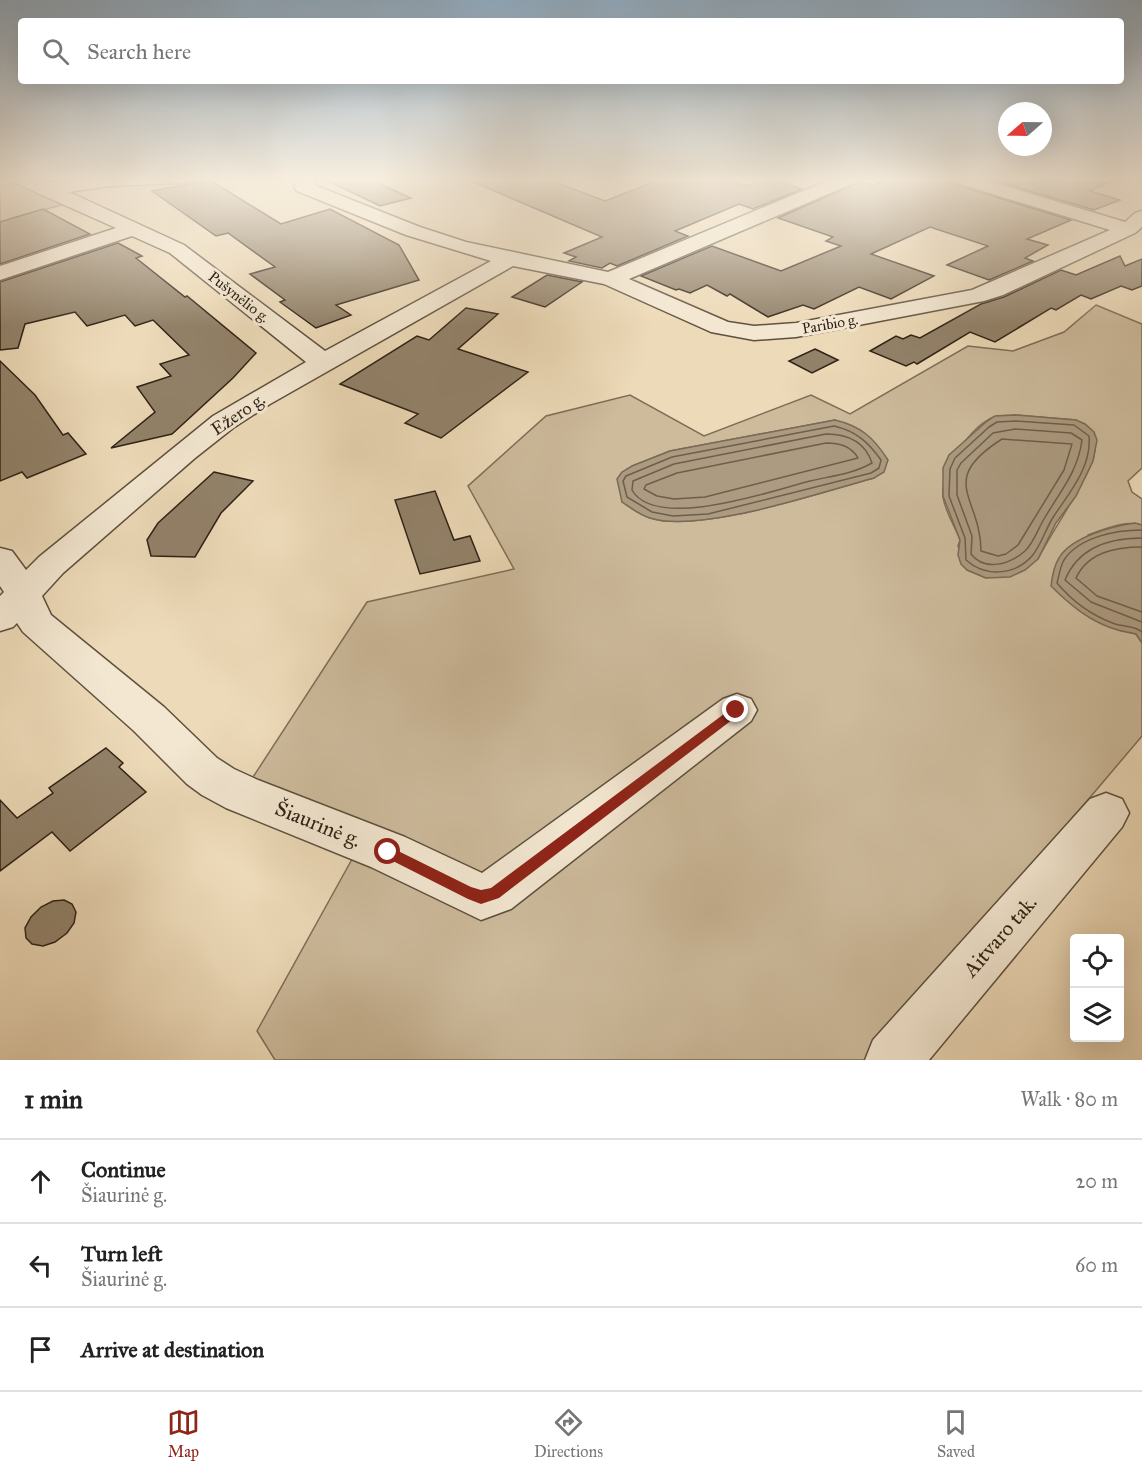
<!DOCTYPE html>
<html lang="en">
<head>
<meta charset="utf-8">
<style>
	:root { --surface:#fff; --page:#f6f6f6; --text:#222; --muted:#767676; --line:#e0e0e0; --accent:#8f2418 }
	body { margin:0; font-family:"IM FELL Great Primer",serif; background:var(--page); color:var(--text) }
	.controls { position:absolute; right:18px; bottom:18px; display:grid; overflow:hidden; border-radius:6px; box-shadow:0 6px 24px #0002 }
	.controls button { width:54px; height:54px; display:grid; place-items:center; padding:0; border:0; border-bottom:2px solid var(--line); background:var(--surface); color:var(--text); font:30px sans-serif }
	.compass { position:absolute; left:998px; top:102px; width:54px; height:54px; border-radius:50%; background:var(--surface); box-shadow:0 6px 24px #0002; rotate:250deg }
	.stop { position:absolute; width:18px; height:18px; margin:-14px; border:4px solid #8f2418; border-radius:50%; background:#fff }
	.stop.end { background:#8f2418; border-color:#fff; box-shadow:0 2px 6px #0008 }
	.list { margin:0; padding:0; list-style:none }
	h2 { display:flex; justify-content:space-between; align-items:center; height:78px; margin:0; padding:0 24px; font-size:26px }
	h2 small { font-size:20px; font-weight:400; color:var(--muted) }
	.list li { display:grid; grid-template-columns:39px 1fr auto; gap:18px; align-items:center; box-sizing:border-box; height:84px; padding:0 24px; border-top:2px solid var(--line) }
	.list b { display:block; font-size:22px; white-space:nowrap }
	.list p { margin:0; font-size:20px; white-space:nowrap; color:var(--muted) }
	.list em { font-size:20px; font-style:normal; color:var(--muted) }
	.icon { flex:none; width:33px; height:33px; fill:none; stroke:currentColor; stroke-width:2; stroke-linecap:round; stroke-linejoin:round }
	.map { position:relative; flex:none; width:1142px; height:1060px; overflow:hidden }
	.search { position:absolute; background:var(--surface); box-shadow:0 6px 24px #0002; left:18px; right:18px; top:18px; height:66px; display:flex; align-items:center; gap:15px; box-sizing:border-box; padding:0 21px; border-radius:6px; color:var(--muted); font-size:22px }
	.sheet { height:330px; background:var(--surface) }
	nav { display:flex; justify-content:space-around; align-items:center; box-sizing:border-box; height:84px; border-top:2px solid var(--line); background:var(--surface); font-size:16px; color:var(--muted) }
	nav a { display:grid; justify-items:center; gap:3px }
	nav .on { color:var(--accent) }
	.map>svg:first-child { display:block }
	.green { fill:#cdbb9c; stroke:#7e6e59; stroke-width:1.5; fill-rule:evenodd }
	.water { fill:#ac9b81; stroke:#7a6b56; stroke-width:1.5 }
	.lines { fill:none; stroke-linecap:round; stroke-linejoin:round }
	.shore { stroke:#6e5e4c; stroke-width:1.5 }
	.building { fill:#92826a; stroke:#2f2216; stroke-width:1.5 }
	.minor-casing { stroke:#5e503e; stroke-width:3 }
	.minor { fill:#f3e7d1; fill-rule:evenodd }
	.route { fill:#8f2418 }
	.labels { text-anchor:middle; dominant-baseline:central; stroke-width:6; stroke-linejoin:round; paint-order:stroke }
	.far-street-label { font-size:15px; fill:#2f2216; stroke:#f3e7d1 }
	.street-label { font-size:18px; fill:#2f2216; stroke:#f3e7d1 }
	.near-street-label { font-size:21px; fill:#2f2216; stroke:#f3e7d1 }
</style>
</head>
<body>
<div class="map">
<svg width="1142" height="1060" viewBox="0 0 1142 1060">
	<rect width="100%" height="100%" fill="#eddab8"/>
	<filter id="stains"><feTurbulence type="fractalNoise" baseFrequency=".00333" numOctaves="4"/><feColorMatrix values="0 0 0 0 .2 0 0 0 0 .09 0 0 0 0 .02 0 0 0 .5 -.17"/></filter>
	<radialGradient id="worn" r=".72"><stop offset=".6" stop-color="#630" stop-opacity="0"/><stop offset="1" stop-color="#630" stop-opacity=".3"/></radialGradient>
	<g class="green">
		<polygon points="18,181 73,202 12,218 0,224 0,187"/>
		<path d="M 1096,305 L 1142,324 L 1142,468 L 1128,481 L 1132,492 L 1142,499 L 1142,525 C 1125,520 1105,529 1088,535 L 1118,630 L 1136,634 L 1142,643 L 1142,736 L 868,1060 L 275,1060 L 257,1031 L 367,832 L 242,794 L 367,602 L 514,569 L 468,486 L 546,416 L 630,395 L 704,436 L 811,395 L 850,414 L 968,346 L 1013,351 L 1064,332 ZM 1015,415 L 1076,420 L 1096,440 C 1095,447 1095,456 1092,463 C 1077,497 1055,526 1038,559 L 986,578 L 967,570 L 958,546 L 960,540 C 955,526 945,512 943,497 C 940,472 972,422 997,416 C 1003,415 1010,416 1015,415 ZM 835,420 L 874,478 C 821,492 700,534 650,518 C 640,515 631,508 622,502 L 632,466 L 670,451 Z"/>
	</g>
	<g class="water">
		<polygon points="1015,415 1076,420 1085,424 1094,432 1097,440 1093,461 1076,496 1056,523 1038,559 1025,570 1010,577 986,578 967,570 961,564 958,555 960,540 943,496 943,468 949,455 986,422 995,416"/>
		<path d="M 835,420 C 861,426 874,438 888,460 L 884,472 L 874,478 C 821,492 700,534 650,518 C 640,515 631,508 622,502 L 617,479 L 622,472 L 632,466 L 670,451 Z"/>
		<path d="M 1135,523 L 1142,525 L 1142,643 L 1136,634 C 1130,632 1124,632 1118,630 C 1091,623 1069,604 1051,586 C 1052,577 1054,566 1059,558 C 1071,537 1113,526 1135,523 Z"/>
	</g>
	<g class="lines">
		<g class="shore">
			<path d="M 1016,421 L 1074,425 L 1089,436 C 1092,468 1068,494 1052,519 C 1045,531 1041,545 1032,556 C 1014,576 985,577 966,560 L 965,538 L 949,496 L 950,469 L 955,458 L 989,427 L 997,422 Z"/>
			<path d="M 834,426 C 856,431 868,442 881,460 L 879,468 L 871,473 L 708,514 L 673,516 L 652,512 L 627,497 L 623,481 L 626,476 L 672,457 Z"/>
			<path d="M 1015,429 L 1071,433 L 1082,440 C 1078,472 1059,493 1044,519 C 1038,529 1033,544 1025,551 C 1010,564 985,572 971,554 L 972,536 L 957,495 L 957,470 L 961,463 L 993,433 Z"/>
			<path d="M 826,434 C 847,434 865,442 872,463 C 853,474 831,476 810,481 C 775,490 656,532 632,490 L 633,481 L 674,464 Z"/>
			<path d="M 1002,439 L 1072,444 L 1064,470 L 1018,545 L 1006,554 L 998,556 L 981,551 C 981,497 936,481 1002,439 Z"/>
			<path d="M 826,443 C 840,443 851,446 858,458 L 705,497 L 674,499 L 657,496 L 644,489 L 646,485 L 677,473 Z"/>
			<path d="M 1142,530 C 1116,530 1079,537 1064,560 C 1060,567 1059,576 1057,583 C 1072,601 1093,616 1115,624 C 1125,627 1134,625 1142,632"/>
			<path d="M 1142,538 C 1109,538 1078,548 1065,580 L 1091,602 L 1142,622"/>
			<path d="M 1142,547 C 1116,547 1088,552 1076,578 L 1097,596 L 1142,612"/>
		</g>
	</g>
	<g class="building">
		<polygon points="206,178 281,224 330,209 399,245 419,280 336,305 351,315 316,328 280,302 285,300 250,274 275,267 228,233 216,236 152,191 189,184"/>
		<polygon points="322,178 368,178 411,198 380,206"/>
		<polygon points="464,178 545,178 605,201 664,178 720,178 747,186 765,178 802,189 753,209 739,204 675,231 688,236 617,266 610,263 602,268 569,261 576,257 564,253 602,237"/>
		<polygon points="890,178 949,178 953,184 1071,220 1027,239 1048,245 1025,258 1033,261 989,280 947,265 988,246 930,227 871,254 934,276 891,299 859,287 814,309 803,305 768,317 730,294 727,296 707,285 690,293 679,289 676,290 641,276 712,246 781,271 841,246 826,241 833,237 778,218 859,182 874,185"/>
		<polygon points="987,178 1118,178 1090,191 1120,200 1094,210"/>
		<polygon points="43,209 90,234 0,264 0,222"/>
		<polygon points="118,243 142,256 136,258 185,297 187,296 256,353 233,378 172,434 111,448 155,412 137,387 171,376 160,364 189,355 153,320 135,326 125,315 87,326 75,312 25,324 18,348 0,350 0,282"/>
		<polygon points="1120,256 1125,266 1142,259 1142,286 1132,290 1121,286 1091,299 1081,295 1056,310 1051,308 995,342 970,332 917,364 914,362 906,366 870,351 896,336 903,339 911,335 920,338 981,304 1004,297 1061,270 1076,275"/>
		<polygon points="547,275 582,282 545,307 512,297"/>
		<polygon points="466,308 498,314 458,349 528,372 441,438 405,423 418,414 340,384 417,336 429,340"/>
		<polygon points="815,349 838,360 812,373 789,361"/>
		<polygon points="0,361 35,395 63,435 68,433 86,454 27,478 22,472 0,481"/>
		<polygon points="214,472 253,481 221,513 195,557 151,556 147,540 158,523"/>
		<polygon points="435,491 454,540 470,536 480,561 420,574 395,500"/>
		<polygon points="106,748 123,763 119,767 146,792 70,851 52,832 0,871 0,800 17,818 53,793 49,788"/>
		<polygon points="64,900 72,904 76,912 74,923 67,933 55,942 43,946 32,944 26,938 25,928 31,917 41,907 53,901"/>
	</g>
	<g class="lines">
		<defs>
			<g id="minor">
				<polygon points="10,178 36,178 50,183 91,178 192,178 189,182 183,183 110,186 69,192 184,245 325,351 491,261 406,235 297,191 294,187 300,178 318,178 314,185 420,227 466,242 608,272 834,178 859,178 856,182 629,279 728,322 754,326 796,323 972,290 1110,230 954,182 951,178 979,178 1125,222 1135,213 1142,211 1142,227 1135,233 1003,295 984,301 796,337 754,340 711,332 604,284 513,266 270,404 233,428 195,458 63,573 42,596 51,615 164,707 217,758 234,769 258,780 405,837 482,873 723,699 737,694 751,699 757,710 751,721 511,909 481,920 371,867 226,808 202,795 187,784 134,731 23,632 17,623 13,627 0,631 0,596 4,592 0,586 0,548 12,551 26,570 39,557 213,416 306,362 170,253 132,236 0,280 0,266 116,228 13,182"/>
				<polygon points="1106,793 1122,799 1129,813 1122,827 929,1060 865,1060 873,1040 1090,799"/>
			</g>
		</defs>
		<use href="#minor" class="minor-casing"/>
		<use href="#minor" class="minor"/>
	</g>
	<linearGradient id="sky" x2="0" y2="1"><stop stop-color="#90aabf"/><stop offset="0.55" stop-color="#f7eedf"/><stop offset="1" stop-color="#f7eedf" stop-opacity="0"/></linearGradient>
	<rect width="1142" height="326" fill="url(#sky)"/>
	<polygon class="route" points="736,705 743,710 741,713 499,898 481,904 468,899 383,856 381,852 383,848 388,846 471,887 481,890 491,888"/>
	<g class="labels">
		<g class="far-street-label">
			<text transform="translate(239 297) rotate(38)">Pušynėlio g.</text>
			<text transform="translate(830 324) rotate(-10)">Paribio g.</text>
		</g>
		<g class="street-label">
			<text transform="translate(238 414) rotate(-34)">Ežero g.</text>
		</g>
		<g class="near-street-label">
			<text transform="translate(318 824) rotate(22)">Šiaurinė g.</text>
			<text transform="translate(1000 936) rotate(-49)">Aitvaro tak.</text>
		</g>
	</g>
	<rect width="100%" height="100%" filter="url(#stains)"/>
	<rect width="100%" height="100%" fill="url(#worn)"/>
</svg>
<div class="controls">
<button><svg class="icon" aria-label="locate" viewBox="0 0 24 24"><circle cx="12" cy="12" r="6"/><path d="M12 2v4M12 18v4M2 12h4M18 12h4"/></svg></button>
<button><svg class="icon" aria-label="layers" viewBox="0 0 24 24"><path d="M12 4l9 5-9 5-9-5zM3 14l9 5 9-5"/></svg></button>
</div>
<svg class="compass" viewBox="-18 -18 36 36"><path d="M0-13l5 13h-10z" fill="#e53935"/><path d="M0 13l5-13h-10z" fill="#767676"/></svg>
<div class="stop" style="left:388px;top:852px"></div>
<div class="stop end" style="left:736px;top:710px"></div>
<div class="search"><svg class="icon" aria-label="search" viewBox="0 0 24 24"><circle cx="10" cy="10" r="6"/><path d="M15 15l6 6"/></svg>Search here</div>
</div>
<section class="sheet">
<h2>1 min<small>Walk · 80 m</small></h2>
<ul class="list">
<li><svg class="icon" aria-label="ahead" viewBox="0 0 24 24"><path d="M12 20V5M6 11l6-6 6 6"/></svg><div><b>Continue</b><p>Šiaurinė g.</p></div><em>20 m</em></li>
<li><svg class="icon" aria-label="left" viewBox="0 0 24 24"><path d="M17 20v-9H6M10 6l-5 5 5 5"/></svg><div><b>Turn left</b><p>Šiaurinė g.</p></div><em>60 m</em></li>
<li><svg class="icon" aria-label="arrive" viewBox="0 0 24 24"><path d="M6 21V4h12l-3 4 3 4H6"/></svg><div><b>Arrive at destination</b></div></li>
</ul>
</section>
<nav>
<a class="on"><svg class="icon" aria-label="map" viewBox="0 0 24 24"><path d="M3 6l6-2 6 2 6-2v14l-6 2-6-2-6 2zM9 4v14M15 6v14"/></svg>Map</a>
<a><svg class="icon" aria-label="directions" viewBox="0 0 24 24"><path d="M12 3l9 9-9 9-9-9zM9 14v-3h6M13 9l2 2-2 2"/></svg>Directions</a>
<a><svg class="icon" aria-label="saved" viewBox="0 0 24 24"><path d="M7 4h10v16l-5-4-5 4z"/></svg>Saved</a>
</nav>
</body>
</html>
